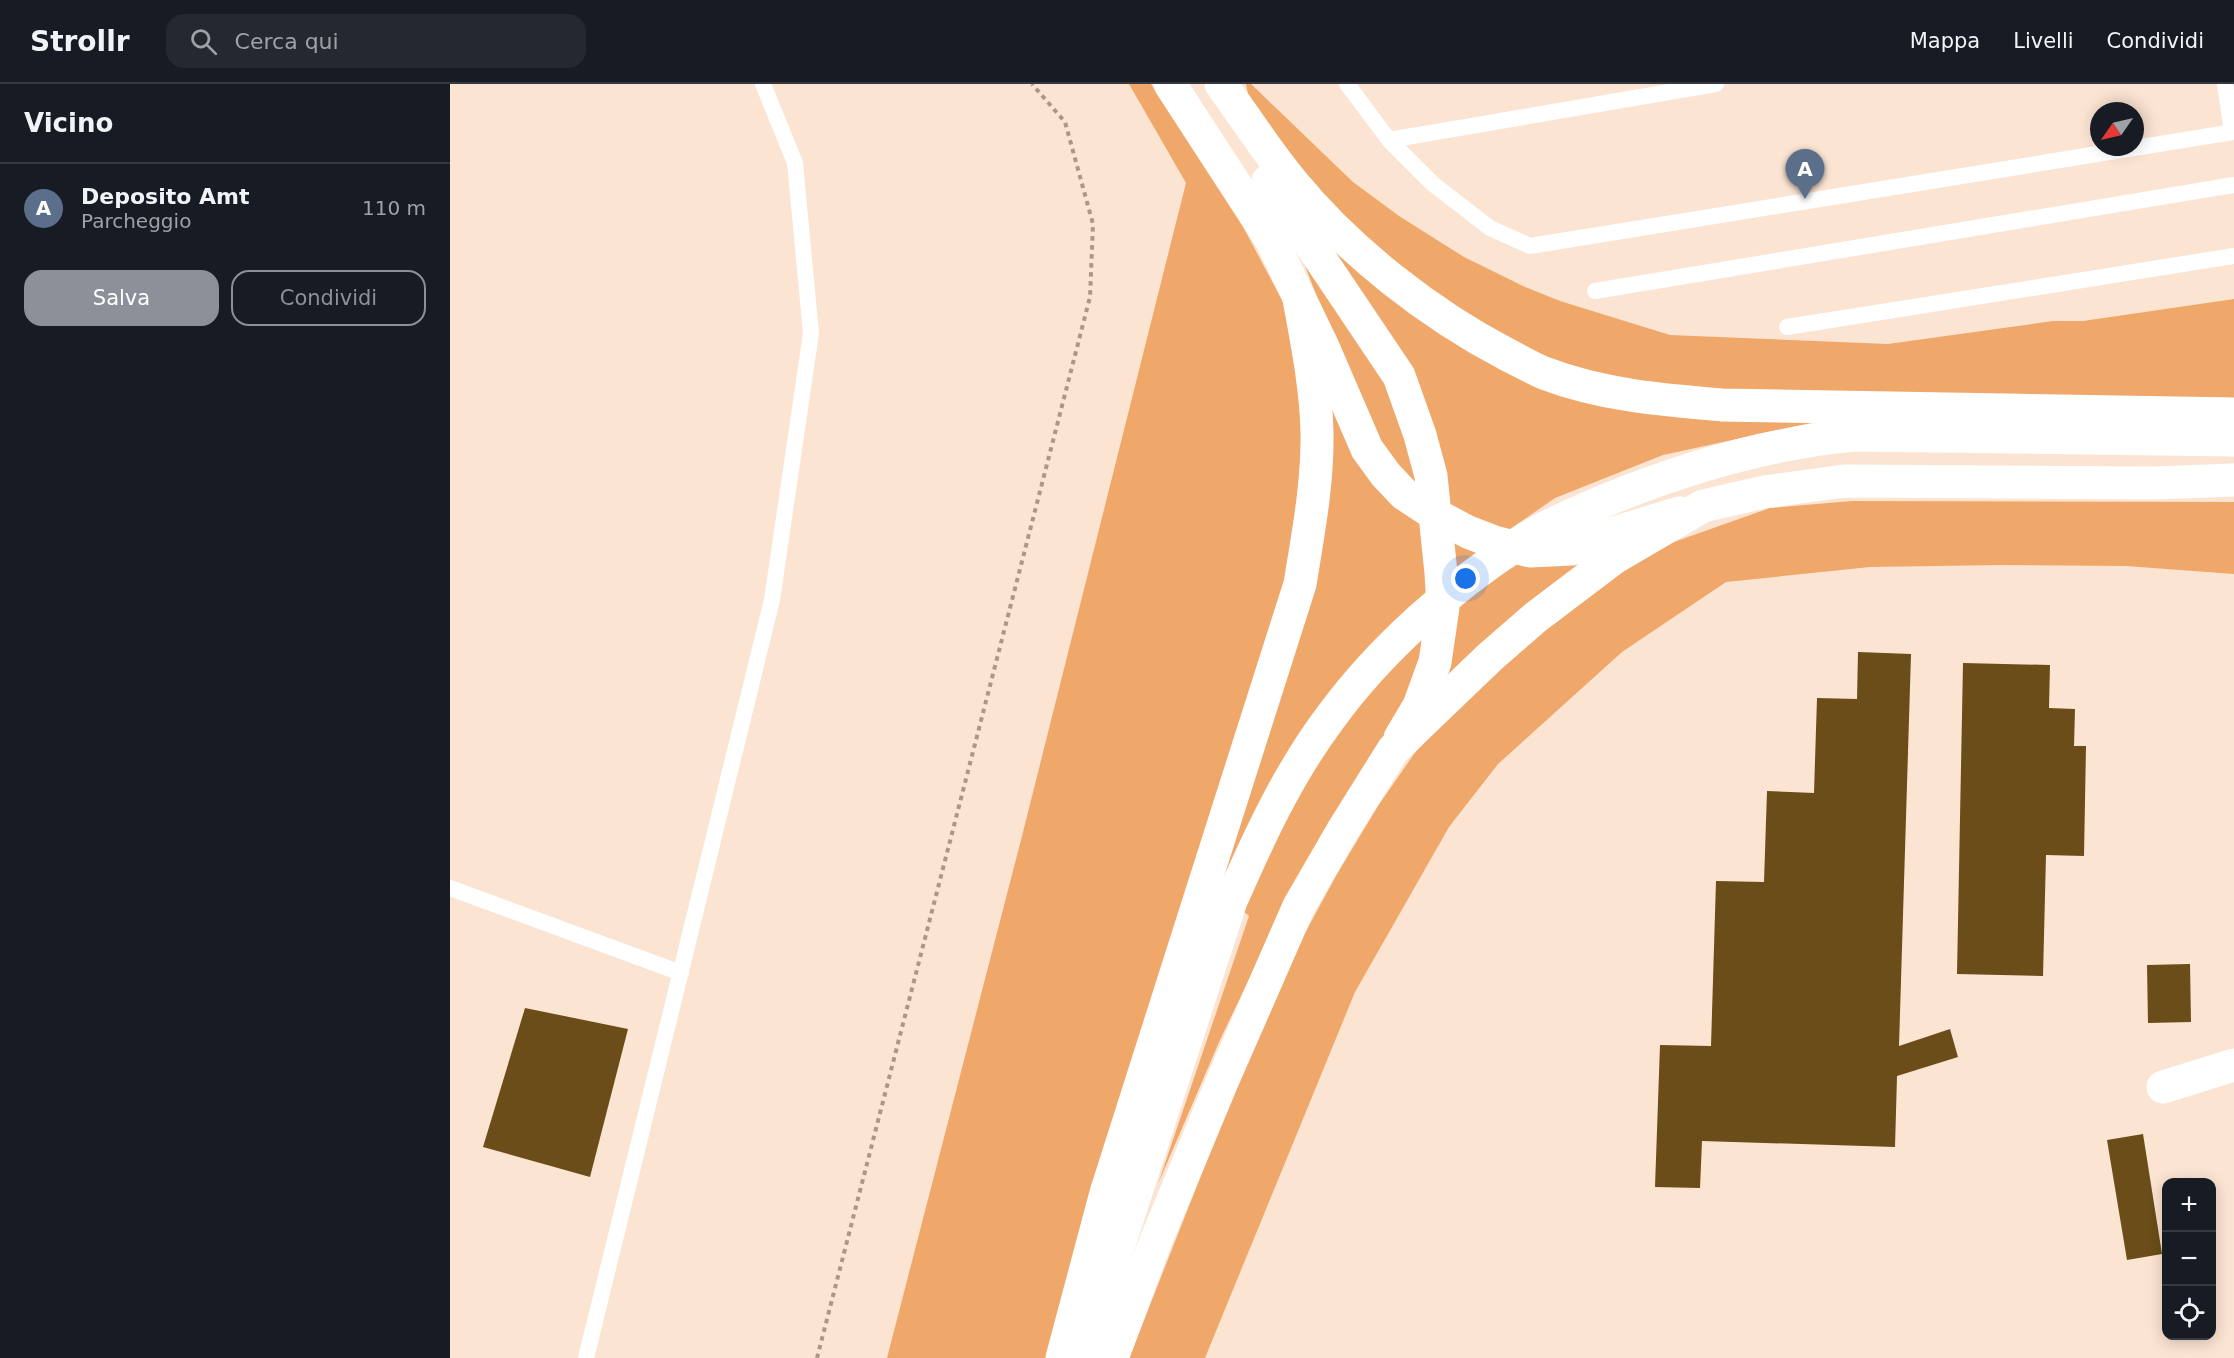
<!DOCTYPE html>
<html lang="it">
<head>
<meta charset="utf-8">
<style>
	:root { --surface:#171b24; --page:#242831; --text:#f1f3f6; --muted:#9ea1a6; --line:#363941; --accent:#8c9099 }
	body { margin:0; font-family:"DejaVu Sans",sans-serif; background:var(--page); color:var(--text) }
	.controls { position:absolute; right:18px; bottom:18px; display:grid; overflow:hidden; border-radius:12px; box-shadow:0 3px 15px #0003 }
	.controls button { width:54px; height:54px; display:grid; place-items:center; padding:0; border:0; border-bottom:2px solid var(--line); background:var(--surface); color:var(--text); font:30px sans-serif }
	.compass { position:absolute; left:1640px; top:18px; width:54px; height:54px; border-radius:50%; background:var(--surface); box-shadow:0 3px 15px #0003; rotate:236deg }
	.you { position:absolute; left:1016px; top:495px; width:21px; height:21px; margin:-15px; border:4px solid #fff; border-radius:50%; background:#1a73e8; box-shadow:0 0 0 9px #1a73e833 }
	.badge { display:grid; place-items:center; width:39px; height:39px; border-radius:50%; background:var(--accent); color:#fff; font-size:20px; font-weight:700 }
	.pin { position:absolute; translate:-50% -50px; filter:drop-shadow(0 2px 3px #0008) }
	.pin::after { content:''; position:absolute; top:32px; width:21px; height:18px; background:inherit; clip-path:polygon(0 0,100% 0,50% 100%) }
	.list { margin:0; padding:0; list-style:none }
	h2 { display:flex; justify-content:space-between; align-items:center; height:78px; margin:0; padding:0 24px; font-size:26px }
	h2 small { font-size:20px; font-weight:400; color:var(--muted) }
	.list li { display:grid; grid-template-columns:39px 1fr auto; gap:18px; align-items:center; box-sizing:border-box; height:90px; padding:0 24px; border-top:2px solid var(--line) }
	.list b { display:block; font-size:22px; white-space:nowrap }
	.list p { margin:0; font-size:20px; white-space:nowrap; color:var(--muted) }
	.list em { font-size:20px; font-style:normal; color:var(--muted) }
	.actions { display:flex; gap:12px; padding:18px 24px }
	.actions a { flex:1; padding:14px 0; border:2px solid var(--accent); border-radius:18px; text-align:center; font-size:21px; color:var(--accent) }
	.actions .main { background:var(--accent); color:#fff }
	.icon { flex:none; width:33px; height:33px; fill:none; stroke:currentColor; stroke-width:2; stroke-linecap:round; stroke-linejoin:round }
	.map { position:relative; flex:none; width:1784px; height:1274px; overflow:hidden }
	header { display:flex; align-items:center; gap:36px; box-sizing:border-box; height:84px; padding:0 30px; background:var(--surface); border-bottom:2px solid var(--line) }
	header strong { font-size:28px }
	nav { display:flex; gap:33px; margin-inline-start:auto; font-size:21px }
	.search { width:420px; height:54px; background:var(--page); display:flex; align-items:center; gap:15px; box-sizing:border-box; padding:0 21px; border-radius:18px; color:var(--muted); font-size:22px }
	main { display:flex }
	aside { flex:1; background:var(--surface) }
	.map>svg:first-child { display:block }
	.green { fill:#f0a76a }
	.building { fill:#6a4d18 }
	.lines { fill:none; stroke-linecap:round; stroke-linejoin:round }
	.path { stroke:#ad9687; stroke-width:4; stroke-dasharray:4.5 4.5; stroke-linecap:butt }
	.service { stroke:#fff; stroke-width:16 }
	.minor { stroke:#fff; stroke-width:33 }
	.tertiary { stroke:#fff; stroke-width:33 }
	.secondary { stroke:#fff; stroke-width:33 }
</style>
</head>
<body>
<header>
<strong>Strollr</strong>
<div class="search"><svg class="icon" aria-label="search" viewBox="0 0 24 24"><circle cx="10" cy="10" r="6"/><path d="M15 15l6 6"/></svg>Cerca qui</div>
<nav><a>Mappa</a><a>Livelli</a><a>Condividi</a></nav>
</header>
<main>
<aside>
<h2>Vicino<small></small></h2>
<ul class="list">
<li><span class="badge" style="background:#5c6f8a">A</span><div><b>Deposito Amt</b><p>Parcheggio</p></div><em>110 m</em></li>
</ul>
<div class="actions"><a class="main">Salva</a><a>Condividi</a></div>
</aside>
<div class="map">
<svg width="1784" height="1274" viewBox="0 0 1784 1274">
	<rect width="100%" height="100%" fill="#fce4d2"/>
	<g class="green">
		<polygon points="679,0 701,0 782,122 841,233 855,297 843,490 604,1274 437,1274 572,752 736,99"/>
		<polygon points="796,0 801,0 903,98 949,132 1014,173 1073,202 1110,217 1220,251 1438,260 1603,237 1633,237 1784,215 1784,314 1232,306 1111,283 1034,245 975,204 885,124 855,91 798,10"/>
		<polygon points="871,148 1025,266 1366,338 1213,371 1105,414 1050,452 995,423"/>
		<polygon points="847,160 939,291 973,412 915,342"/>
		<polygon points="880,305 978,437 982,553 968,598 836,818 770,956 708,1100 799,832 766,805"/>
		<polygon points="1402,417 1784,418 1784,490 1676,482 1551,481 1420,483 1276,498 1172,568 1048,680 999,743 905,908 755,1274 679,1274 792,988 848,862 887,790 928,722 964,670 1025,601 1174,480 1221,459 1320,424"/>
		<polygon points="996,448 1157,468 987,610"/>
	</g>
	<g class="building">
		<polygon points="1408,568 1461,570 1449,962 1500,945 1508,973 1447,992 1445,1063 1252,1057 1250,1104 1205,1103 1210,961 1261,962 1266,797 1314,798 1317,707 1364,709 1367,614 1407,615"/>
		<polygon points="1513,579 1600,581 1599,624 1625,625 1624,662 1636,662 1634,772 1596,771 1593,892 1507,890"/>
		<polygon points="1740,880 1741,938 1698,939 1697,881"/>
		<polygon points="75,924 178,945 140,1093 33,1063"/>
		<polygon points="1693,1050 1712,1170 1677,1176 1657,1056"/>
	</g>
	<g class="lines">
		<polyline class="path" points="367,1274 640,213 643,140 615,38 582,0"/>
		<g class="service">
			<polyline points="897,0 939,56 983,100 1040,144 1080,162 1784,48"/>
			<polyline points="1775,0 1782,48"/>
			<polyline points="939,56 1266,0"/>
			<polyline points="1145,207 1784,101"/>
			<polyline points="1337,243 1784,172"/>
			<polyline points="0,804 231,889"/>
			<polyline points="136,1274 322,516 361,249 345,79 313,0"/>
		</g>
		<polyline class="minor" points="1713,1003 1784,981"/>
		<g class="tertiary">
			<polyline points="720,0 822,157 873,263 917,365 936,391 954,410 986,431 1018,448 1044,458 1080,467 1122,465 1164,449 1229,429"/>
			<path d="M 771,0 C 795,33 817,68 843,99 C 900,168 979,230 1058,271 C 1070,277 1082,284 1094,289 C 1151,311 1212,316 1272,321 L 1784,330"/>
			<polyline points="818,97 949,292 970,351 981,392 991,489 993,523 985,578 969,622 950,654"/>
			<path d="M 612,1274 L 656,1109 L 850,500 C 858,450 868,399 867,348 C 866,303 857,259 849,215"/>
		</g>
		<g class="secondary">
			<path d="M 632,1274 L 781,817 C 809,753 838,690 880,634 C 931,564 1004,500 1077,454 C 1103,438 1131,427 1159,415 C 1237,383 1320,359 1404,351 L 1784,356"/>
			<polyline points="662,1274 707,1154 772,998 849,822 893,746 943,666 1040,573 1086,533 1164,474 1253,422 1314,408 1394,397 1704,399 1784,396"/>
		</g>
	</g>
</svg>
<div class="controls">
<button>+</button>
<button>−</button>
<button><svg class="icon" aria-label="locate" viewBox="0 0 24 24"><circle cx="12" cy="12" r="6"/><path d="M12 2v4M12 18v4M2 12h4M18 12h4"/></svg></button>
</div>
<svg class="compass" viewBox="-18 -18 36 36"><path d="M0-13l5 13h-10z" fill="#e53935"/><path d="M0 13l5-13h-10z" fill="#9ea1a6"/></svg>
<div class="you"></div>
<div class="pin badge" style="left:1355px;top:115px;background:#5c6f8a">A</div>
</div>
</main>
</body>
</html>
